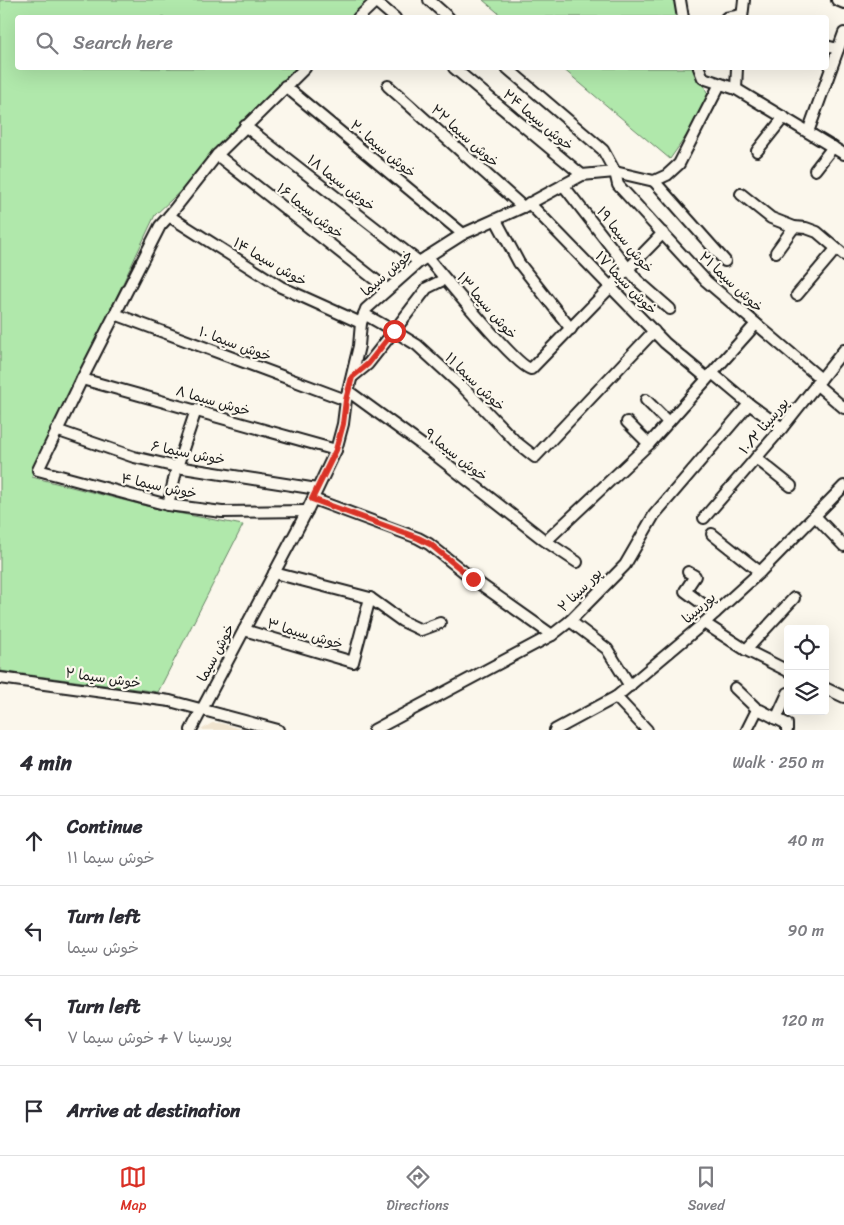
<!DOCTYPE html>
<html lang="en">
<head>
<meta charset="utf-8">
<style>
	:root { --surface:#fff; --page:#f7f7f7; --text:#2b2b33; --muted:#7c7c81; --line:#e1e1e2; --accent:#d93025 }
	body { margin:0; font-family:Sriracha,"Playpen Sans Arabic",sans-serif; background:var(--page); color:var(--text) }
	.controls { position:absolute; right:15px; bottom:15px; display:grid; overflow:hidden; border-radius:5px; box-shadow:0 5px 20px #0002 }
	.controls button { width:45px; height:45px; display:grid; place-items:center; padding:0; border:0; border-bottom:1px solid var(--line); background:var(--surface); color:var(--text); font:25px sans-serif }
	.stop { position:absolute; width:15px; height:15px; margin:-11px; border:4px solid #d93025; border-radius:50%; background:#fff }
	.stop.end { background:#d93025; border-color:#fff; box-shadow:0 1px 5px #0008 }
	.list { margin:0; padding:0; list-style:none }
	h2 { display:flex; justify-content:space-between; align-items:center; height:65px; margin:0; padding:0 20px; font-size:21px }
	h2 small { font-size:16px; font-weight:400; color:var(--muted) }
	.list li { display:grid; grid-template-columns:32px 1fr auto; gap:15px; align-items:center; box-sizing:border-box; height:90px; padding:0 20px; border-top:1px solid var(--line) }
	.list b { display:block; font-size:19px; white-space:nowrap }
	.list p { margin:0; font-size:16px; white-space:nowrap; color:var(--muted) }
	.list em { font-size:16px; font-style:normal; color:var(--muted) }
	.icon { flex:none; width:28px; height:28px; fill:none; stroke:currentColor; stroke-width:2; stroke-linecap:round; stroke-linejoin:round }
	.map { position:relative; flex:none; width:844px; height:730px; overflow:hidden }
	.search { position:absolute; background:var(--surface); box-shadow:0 5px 20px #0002; left:15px; right:15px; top:15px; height:55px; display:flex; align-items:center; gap:12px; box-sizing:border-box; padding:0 18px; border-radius:5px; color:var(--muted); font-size:19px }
	.sheet { height:425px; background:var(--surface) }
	nav { display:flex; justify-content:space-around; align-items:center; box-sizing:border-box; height:70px; border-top:1px solid var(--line); background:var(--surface); font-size:14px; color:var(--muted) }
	nav a { display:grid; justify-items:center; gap:2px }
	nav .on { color:var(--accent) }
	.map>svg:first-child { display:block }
	.built { fill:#f0e4cf }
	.green { fill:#b0e8ab; stroke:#668264 }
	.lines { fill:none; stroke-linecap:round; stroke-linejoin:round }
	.minor-casing { stroke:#1c1c1c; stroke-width:14 }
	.minor { stroke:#fbf7ec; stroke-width:10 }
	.route { stroke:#d93025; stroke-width:6 }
	.labels { text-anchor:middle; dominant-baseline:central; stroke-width:4.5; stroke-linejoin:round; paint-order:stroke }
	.street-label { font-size:14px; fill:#1c1c1c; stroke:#fbf7ec }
</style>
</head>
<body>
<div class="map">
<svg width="844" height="730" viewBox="0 0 844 730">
	<rect width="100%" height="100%" fill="#fbf7ec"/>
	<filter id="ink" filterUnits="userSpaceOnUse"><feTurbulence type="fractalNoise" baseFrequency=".02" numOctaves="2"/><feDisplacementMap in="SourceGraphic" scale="10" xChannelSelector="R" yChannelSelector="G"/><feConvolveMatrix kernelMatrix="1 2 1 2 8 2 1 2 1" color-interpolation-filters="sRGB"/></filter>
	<g filter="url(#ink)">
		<polygon class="built" points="212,723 220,723 245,730 201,730"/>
		<g class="green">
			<polygon points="0,0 384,0 365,17 18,18 18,68 312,68 155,215 32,477 166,511 243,525 158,692 0,671"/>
			<polygon points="483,0 675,0 679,17 503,17"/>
			<polygon points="562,68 697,68 708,95 698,119 670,159"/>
		</g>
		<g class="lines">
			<defs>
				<g id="minor">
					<polyline points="429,0 449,18"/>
					<polyline points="680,0 683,18"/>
					<polyline points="837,0 844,3"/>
					<polyline points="375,1 395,18"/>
					<polyline points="358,18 377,0"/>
					<polyline points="726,18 742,15"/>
					<polyline points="742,18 744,0"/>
					<polyline points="826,46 838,49"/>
					<polyline points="305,68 217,155 169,216 160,226 82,379 38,470 168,505 222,512 307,511"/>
					<polyline points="454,68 582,175"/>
					<polyline points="507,68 603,150 615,172 618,185 706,281 821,379"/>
					<polyline points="699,68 703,78 736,89 844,154"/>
					<polyline points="285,86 463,234"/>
					<polyline points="388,86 523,207"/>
					<polyline points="736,89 737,68"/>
					<polyline points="245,126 419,262"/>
					<polyline points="808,132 844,33"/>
					<polyline points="757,151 784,117"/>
					<polyline points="217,155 387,289"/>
					<polyline points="815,170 833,147"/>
					<polyline points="654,181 725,261"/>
					<polyline points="563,185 637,280 670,309"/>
					<polyline points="741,194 771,218 794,227 806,228 817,232 844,255"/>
					<polyline points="529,203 665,343 707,378"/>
					<polyline points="169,216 281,287 361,323"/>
					<polyline points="496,220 519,263 571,329"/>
					<polyline points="776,252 794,227"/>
					<path d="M 427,257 C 442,274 515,366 531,369 L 663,233"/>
					<polyline points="797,295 836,249"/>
					<polyline points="115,314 346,400"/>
					<polyline points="364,314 394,331 427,288 445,279"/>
					<polyline points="712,373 749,404 782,428"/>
					<polyline points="352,377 368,364 394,331 417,345 464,388 516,442 535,457 654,331"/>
					<polyline points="82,379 336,450"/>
					<polyline points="816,384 844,408"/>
					<polyline points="348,391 429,450 544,540 577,562"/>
					<polyline points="646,400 668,422"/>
					<polyline points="627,422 649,444"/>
					<polyline points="56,430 134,457 177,467 317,489"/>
					<polyline points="756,458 791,486"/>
					<polyline points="313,499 418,538 429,544 473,579 552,635"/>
					<polyline points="168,505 177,467 196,410"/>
					<polyline points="815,516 844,546"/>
					<polyline points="704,518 782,428 844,350"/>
					<polyline points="712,534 760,572"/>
					<polyline points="546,541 649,444 756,324"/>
					<polyline points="688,572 695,576 685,591 715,613"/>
					<polyline points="274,573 370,598 402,621 421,630 440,623"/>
					<polyline points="570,621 607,649 630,686"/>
					<polyline points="704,623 746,650 788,671"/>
					<polyline points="244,630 353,662 370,598"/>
					<polyline points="746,650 794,598"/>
					<polyline points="0,678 170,701 278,730"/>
					<polyline points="735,688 758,710"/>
					<polyline points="825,688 844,697"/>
					<polyline points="616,697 647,730"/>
					<polyline points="776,719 788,693"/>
					<polyline points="191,730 307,511 336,450 343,424 346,400 359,346 361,323 366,309 419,262 463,234 523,207 582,175 615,172 654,181 667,175 679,164 720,84"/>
					<polyline points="374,730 552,635 570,621 625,565 654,515 749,404"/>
					<polyline points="555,730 616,697 704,623 760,572 844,486"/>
					<polyline points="747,730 756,712 760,710 787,724 787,730"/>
				</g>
			</defs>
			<use href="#minor" class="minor-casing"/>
			<use href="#minor" class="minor"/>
		</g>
	</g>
	<g class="lines" filter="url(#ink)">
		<polyline class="route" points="394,331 368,364 352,377 346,400 343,424 336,450 312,499 418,538 430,544 473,579"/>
	</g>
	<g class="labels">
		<g class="street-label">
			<text transform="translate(538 120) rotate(40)">خوش سیما ۲۴</text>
			<text transform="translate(465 136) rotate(42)">خوش سیما ۲۲</text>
			<text transform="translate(383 149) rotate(40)">خوش سیما ۲۰</text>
			<text transform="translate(341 183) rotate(38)">خوش سیما ۱۸</text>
			<text transform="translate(310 211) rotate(38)">خوش سیما ۱۶</text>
			<text transform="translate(625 240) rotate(51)">خوش سیما ۱۹</text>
			<text transform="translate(270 262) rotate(30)">خوش سیما ۱۴</text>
			<text transform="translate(387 273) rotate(-41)">خوش سیما</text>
			<text transform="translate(731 282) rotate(43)">خوش سیما ۲۱</text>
			<text transform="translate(626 283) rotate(46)">خوش سیما ۱۷</text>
			<text transform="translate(487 306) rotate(49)">خوش سیما ۱۳</text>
			<text transform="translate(235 344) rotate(20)">خوش سیما ۱۰</text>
			<text transform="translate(475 382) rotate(44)">خوش سیما ۱۱</text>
			<text transform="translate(213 401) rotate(16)">خوش سیما ۸</text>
			<text transform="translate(764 426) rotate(-50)">پورسینا ۱۰/۲</text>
			<text transform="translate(188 453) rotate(11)">خوش سیما ۶</text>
			<text transform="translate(456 455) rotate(38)">خوش سیما ۹</text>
			<text transform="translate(159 486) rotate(12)">خوش سیما ۴</text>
			<text transform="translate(580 590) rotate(-45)">پور سینا ۲</text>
			<text transform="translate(699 608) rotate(-41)">پورسینا</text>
			<text transform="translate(305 634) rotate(16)">خوش سیما ۳</text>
			<text transform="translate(216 653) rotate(-62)">خوش سیما</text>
			<text transform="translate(103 678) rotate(8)">خوش سیما ۲</text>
		</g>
	</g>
</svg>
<div class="controls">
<button><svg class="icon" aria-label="locate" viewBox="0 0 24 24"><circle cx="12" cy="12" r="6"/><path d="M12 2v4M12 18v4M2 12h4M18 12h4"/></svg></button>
<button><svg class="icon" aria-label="layers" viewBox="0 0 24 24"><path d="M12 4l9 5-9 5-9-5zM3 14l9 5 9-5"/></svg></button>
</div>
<div class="stop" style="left:394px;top:331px"></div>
<div class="stop end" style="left:473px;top:579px"></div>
<div class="search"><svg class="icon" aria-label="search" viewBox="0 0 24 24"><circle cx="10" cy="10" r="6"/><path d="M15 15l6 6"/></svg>Search here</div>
</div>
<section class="sheet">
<h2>4 min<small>Walk · 250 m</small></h2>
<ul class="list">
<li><svg class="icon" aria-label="ahead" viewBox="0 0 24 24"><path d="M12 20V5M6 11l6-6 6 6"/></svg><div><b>Continue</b><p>خوش سیما ۱۱</p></div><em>40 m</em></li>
<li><svg class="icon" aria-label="left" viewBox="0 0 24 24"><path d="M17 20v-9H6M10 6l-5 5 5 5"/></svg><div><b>Turn left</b><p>خوش سیما</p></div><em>90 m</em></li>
<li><svg class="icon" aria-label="left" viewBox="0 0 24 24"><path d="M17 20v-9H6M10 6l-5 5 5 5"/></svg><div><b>Turn left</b><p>پورسینا ۷ + خوش سیما ۷</p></div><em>120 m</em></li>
<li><svg class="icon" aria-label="arrive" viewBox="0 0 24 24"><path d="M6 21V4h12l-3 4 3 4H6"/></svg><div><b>Arrive at destination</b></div></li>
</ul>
</section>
<nav>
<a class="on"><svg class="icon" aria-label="map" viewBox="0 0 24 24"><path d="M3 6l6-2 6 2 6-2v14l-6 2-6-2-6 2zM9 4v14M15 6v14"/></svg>Map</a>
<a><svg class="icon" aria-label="directions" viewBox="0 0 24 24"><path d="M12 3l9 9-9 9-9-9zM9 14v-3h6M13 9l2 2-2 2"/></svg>Directions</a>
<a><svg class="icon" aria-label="saved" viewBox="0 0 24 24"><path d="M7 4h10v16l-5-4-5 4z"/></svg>Saved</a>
</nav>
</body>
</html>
